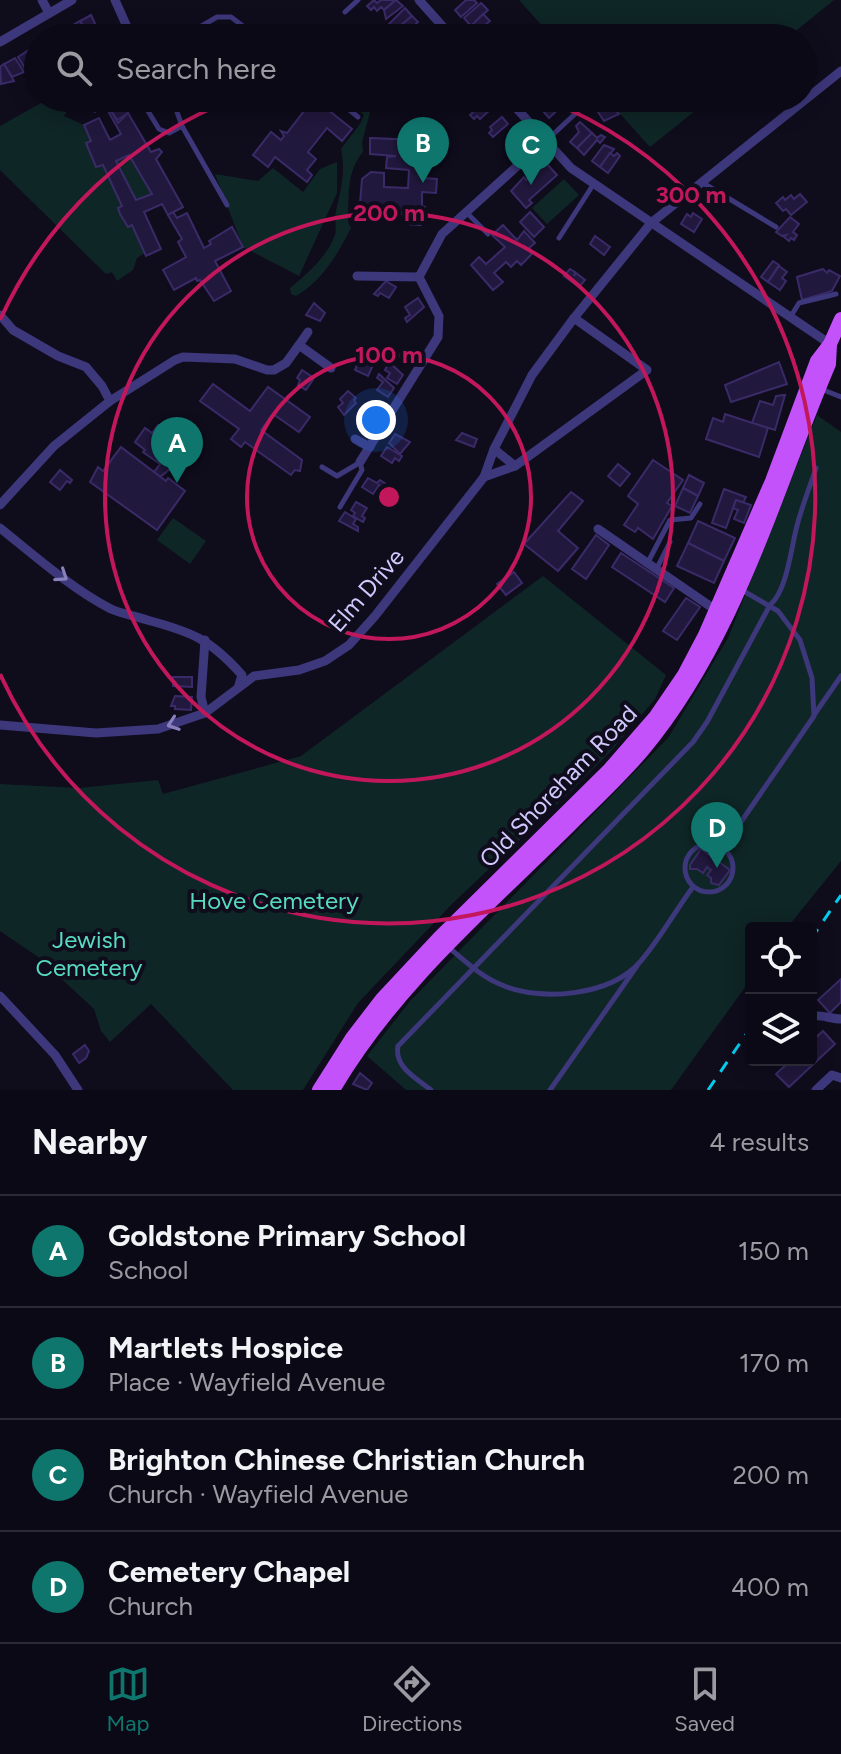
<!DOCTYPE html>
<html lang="en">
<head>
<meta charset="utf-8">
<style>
	:root { --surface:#0b0915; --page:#14121e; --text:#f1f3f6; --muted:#9a9aa0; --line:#2b2a34; --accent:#0f766e }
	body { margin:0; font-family:Figtree,sans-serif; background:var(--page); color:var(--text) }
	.controls { position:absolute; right:24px; bottom:24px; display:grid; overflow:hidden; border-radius:8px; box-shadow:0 4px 20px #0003 }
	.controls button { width:72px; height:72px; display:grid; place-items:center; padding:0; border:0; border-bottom:2px solid var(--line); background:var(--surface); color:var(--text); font:40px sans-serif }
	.you { position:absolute; left:376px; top:420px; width:28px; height:28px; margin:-20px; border:6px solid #fff; border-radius:50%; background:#1a73e8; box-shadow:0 0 0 12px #1a73e833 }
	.badge { display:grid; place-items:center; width:52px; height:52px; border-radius:50%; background:var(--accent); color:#fff; font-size:26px; font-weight:700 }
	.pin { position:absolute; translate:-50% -66px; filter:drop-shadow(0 2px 4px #0008) }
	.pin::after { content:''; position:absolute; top:42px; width:28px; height:24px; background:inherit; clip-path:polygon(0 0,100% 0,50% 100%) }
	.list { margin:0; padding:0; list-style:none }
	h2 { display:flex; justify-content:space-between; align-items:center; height:104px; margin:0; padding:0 32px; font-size:34px }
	h2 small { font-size:26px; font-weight:400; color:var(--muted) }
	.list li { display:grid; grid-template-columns:52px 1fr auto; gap:24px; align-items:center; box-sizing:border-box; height:112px; padding:0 32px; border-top:2px solid var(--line) }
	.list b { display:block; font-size:30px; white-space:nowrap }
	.list p { margin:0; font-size:26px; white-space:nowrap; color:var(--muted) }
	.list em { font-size:26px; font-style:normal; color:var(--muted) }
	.icon { flex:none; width:44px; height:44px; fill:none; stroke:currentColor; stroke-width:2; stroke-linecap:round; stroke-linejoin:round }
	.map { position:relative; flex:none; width:841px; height:1090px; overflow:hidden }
	.search { position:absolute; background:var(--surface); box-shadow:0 4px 20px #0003; left:24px; right:24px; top:24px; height:88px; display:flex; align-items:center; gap:20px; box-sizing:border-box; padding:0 28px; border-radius:44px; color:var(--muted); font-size:30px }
	.sheet { height:552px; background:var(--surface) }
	nav { display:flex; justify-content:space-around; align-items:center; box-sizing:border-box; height:112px; border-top:2px solid var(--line); background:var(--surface); font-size:22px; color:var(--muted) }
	nav a { display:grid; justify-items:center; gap:4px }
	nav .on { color:var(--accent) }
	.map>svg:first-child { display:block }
	.green { fill:#0f2626 }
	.building { fill:#21183d; stroke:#3a2b68; stroke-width:2; fill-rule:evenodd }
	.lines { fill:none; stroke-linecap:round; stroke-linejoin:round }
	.lane { stroke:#3d377b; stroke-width:5 }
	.street { stroke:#3d377b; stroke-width:9 }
	.primary { stroke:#c452fb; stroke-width:14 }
	.rail { stroke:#05cbed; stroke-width:3; stroke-dasharray:12 10; stroke-linecap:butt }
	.oneway { stroke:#8780bc }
	.ring { fill:none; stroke:#c2185b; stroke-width:4 }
	.labels { text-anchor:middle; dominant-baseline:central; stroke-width:8; stroke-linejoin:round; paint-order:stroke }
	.street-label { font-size:24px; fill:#d1c8fe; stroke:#0f0c1c }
	.park-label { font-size:24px; fill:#57dbc0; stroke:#0f0c1c }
	.centre { fill:#c2185b; stroke:#0f0c1c; stroke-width:4 }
	.ring-label { font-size:24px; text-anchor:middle; font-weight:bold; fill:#c2185b; stroke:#0f0c1c; stroke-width:8; stroke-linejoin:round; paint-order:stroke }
</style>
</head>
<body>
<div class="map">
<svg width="841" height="1090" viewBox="0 0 841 1090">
	<rect width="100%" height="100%" fill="#0f0c1c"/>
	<g class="green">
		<polygon points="519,0 834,0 787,38 553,38"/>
		<polygon points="50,98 75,98 64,116 84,125 91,141 87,143 96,167 103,165 122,206 128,226 132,225 145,253 137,258 133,270 117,281 112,272 106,274 0,170 0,126"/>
		<path d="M 350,98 L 374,98 L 362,142 L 363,152 C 346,172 349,197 348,222 L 351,228 C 337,255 323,280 296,296 L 291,294 L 290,288 C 307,274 327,257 335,235 C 337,228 334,219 336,211 C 341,189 346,171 341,149 L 360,124 L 364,115 L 348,101 Z"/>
		<polygon points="606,98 711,98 650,147"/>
		<polygon points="129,155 152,194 136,200 116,161"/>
		<polygon points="337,162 337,193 299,276 243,247 215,174 258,181 273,168 303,192 320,169"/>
		<polygon points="564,179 579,195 547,224 532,208"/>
		<polygon points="817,415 841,432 841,861 787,928 751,928 751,979 671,1090 406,1090 367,1056 410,1001 668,738 728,638"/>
		<polygon points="173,518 206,541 190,564 157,540"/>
		<polygon points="543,576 666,675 655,699 612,750 566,796 451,905 358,1003 303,1090 233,1090 151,1004 110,1042 101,1031 94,1009 38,957 0,931 0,784 79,788 158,780 163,794 301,756"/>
	</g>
	<g class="building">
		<polygon points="374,0 377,3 381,0 396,0 384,10 381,7 377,11 374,7 371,10 367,6"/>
		<polygon points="396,0 403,6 386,19 384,10"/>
		<polygon points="466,0 474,0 477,3 461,17 455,10"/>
		<polygon points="481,3 488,10 471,26 464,18"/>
		<polygon points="405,8 412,16 395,30 389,24"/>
		<polygon points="483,14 490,21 477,32 471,26"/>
		<polygon points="91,15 97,28 91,32 91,37 80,21"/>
		<polygon points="412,16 418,22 402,37 398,33 401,30 399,27"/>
		<polygon points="80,21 87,34 73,38 68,28"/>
		<polygon points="29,50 38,65 34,70 32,66 26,70 18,57"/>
		<polygon points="15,58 24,72 12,77 4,64"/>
		<polygon points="4,64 14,81 1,84 0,67"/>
		<polygon points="104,98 119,98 128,113 117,120"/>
		<polygon points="290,98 313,98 352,129 342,141 327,128 308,152 316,159 307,170 312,175 307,182 275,157 268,167 253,155 271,132 281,140 284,136 281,131 287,133 304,111"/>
		<polygon points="557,98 565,103 549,118 543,111"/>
		<polygon points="485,101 492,108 480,119 477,116 474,119 470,115"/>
		<polygon points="609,103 619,114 604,121 598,112"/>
		<path d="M 111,111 L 118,123 L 128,113 L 151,152 L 159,149 L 162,152 L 156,159 L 183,207 L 168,215 L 162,204 L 144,212 L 161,249 L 146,256 L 132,225 L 128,227 L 120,214 L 118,208 L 122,206 L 103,165 L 96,167 L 86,143 L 91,141 L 84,125 L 99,118 L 110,140 L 121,134 L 109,113 ZM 129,155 L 152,194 L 136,200 L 116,161 Z"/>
		<polygon points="502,117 508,124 493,137 489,133 492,130 490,127"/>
		<polygon points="580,122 592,133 577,148 570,142 579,132 576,126"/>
		<polygon points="592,133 597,138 601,135 605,137 600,143 597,140 584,155 577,148"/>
		<polygon points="370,138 418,140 418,145 423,145 425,156 433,157 433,166 424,166 423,178 437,179 436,193 422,192 422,206 425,207 425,213 421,212 421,225 406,224 407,213 383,211 382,217 359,215 362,179 371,172 384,173 384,187 408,188 409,170 386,168 387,157 396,156 370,154"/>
		<polygon points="604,145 614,149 600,167 592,161"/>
		<polygon points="610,153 614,156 617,153 620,156 608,173 600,167"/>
		<polygon points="546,163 557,175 529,200 532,203 526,208 511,191 524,177 526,180"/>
		<polygon points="800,194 807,202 791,215 786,209 783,211 776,203 783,197 785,200 791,195 794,199"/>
		<polygon points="173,212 177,218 187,213 204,248 211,244 209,241 232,227 243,247 215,261 231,291 214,301 200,280 197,281 196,278 174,290 163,270 186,257 178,242 182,239 168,215"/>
		<polygon points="530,212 544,227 534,237 520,222"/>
		<polygon points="693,213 702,219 694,232 681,224 687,214 691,217"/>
		<polygon points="790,217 799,224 793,232 797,235 794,240 791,238 789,241 784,237 786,235 782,236 776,232"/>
		<polygon points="503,225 517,240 524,231 535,243 529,248 532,251 531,255 521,265 517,261 511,267 506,262 494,273 503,282 493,290 471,265 479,257 486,264 505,247 492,235"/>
		<polygon points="595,236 610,247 604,255 590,244"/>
		<polygon points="773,261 779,265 768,282 761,277"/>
		<polygon points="779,266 787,272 782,278 786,281 780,290 768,282"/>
		<polygon points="570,269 575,272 574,276 576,273 585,280 579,287 564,276"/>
		<polygon points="823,269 827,273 829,270 840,276 832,291 802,300 797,277"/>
		<polygon points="386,281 396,287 389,298 380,293 378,296 374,294"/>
		<polygon points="418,298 424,307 407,322 405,318 410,315 405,307"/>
		<polygon points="314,303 325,313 320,321 306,315"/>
		<polygon points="360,358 374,363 368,376 355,370"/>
		<polygon points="389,362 403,375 397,384 387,378 390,373 385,370"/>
		<polygon points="779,362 787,384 731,402 725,385"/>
		<polygon points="302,370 314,378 306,390 298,385 300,380 297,378"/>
		<polygon points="379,374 394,388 388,397 377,390 383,382 377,378"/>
		<polygon points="213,384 250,411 268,387 310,417 299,432 273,414 261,430 302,460 300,471 295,470 291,475 245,442 241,447 231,439 239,429 200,401"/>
		<polygon points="348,391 356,398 354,400 356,403 344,415 338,407 343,403 340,399"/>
		<polygon points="785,395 775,430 752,423 760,401 773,405 776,396"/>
		<polygon points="725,414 768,428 759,457 706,439 713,418 723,422"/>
		<polygon points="158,425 187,445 170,469 160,477 154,472 160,464 143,452 145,450 135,442 145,428 152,433"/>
		<polygon points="462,433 477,439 474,447 456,440"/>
		<polygon points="395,434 410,442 400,454 389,443"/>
		<polygon points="121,447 166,481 168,478 185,491 157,530 90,482 98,467 103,471"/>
		<polygon points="387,447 402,456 399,461 395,458 392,463 381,456"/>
		<polygon points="653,460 683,480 667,503 672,506 653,539 638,528 635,532 624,525 638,504 628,496"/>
		<polygon points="618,464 630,474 620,486 608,476"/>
		<polygon points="60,470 72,480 70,483 67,481 60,490 50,482"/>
		<polygon points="689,475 704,483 698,496 683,488"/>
		<polygon points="368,478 377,483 380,480 386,484 384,488 379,485 373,494 362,487"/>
		<polygon points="683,488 698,496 690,513 675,506"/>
		<polygon points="724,489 746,497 743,503 736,500 726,528 712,523"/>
		<polygon points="571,492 583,501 558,531 578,548 558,571 524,544"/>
		<polygon points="736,500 751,505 744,523 734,519 738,510 733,508"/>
		<polygon points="356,502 367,508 362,516 365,518 363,522 353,516 355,513 351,510"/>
		<polygon points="345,512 356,519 353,524 358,527 358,531 339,521"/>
		<polygon points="698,521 735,538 724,561 688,543"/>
		<polygon points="596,535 609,545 586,579 572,569"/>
		<polygon points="688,543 724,561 714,583 677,566"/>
		<polygon points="621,553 674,588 665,602 612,567"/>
		<polygon points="514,572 522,583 506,595 497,584"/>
		<polygon points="686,598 700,607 677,640 663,631"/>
		<polygon points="173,677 192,677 192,687 173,686"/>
		<polygon points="175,696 192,697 191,710 175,709 175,706 171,706"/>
		<polygon points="701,849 730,870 719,885 711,883 711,878 707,875 711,870 707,867 703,873 697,869 690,869 690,865"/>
		<polygon points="841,979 841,1002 830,1013 818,1000"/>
		<polygon points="823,1031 835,1044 789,1087 776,1074 791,1060 811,1060 811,1042"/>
		<polygon points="85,1045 89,1051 86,1058 79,1063 73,1054"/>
		<polygon points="360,1073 372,1083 367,1090 353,1084"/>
	</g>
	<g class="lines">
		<g class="lane">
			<polyline points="345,12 358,0"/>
			<polyline points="181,38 217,17 231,17 259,38"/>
			<polyline points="87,98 95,110"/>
			<polyline points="140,98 159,129 169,133 182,126"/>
			<polyline points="172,98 182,126 227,205"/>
			<polyline points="261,98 264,106 274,107 277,98"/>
			<polyline points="335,98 358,117"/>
			<polyline points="546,141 592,98"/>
			<polyline points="703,183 776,227"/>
			<polyline points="467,213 488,234"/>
			<polyline points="559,238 593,185"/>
			<polyline points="791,316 799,303 836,294"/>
			<polyline points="821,389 841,397"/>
			<polyline points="322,467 337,476 359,463"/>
			<polyline points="340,507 362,470 360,463"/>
			<polyline points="647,564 670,520 691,518 700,504"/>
			<polyline points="656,570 670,542"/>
			<polyline points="814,715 841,676"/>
			<circle cx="709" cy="868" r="24"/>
			<polyline points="723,848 814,716 812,678 800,640 778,611 740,589"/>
			<path d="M 447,946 C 464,960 481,977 502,985 C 541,1002 610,996 640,962 C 660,939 675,911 693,887"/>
			<path d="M 431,1090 C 416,1078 394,1067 398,1046 L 693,742 L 707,722 L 770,605 C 788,590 791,545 798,522 C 803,504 810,486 816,468"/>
			<polyline points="550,1090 637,966"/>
		</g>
		<g class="street">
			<polyline points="42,0 49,13"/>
			<polyline points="115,0 132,38"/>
			<polyline points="419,0 453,38"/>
			<polyline points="0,42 72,0"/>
			<polyline points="507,98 571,168 830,344"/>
			<polyline points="357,276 419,277"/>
			<polyline points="0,315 13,330 58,356 86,367 102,386 110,401"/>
			<polyline points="299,345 308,332"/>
			<polyline points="355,439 370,447"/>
			<polyline points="494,449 515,466"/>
			<polyline points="360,462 438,337 439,316 419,277 442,234 545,141"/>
			<polyline points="484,477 515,466 647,370 574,318"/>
			<polyline points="0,505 54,446 110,401 175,360 183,357 235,359 267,370 274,370 286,363 299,345 331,368"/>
			<path d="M 0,528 C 35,556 71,588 111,609 C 122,614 136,616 147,620 C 192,632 210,639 242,675 L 239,685"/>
			<polyline points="598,529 720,613"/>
			<polyline points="205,640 201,697 205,713"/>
			<polyline points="0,725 96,733 158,729 205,713 254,676 299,670 325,661 349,645 375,616 484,477 494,449 532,375 574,318 651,223 841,71"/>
			<polyline points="0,996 55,1055 78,1090"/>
			<path d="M 811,1016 C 820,1014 831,1019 841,1019"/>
			<polyline points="816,1090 832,1075 841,1078"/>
		</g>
		<g class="primary">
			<polyline points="319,1090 352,1038 382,999 439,938 609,770 656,716 684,675 705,635 772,481 817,361 830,344 841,319"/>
			<path d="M 333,1090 C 393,987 487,907 571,824 C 595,800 621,776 643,750 C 736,638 773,496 829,364 L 830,344"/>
		</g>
		<g class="rail">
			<polyline points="811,939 841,895"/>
			<polyline points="708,1090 751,1027"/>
		</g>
	</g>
	<defs><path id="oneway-chevron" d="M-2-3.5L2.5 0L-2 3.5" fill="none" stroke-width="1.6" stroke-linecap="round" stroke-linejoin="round" transform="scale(2)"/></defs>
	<g class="oneway">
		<use href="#oneway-chevron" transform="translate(62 576) rotate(34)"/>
		<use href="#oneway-chevron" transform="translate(173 724) rotate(161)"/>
	</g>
	<g class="ring">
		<circle cx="389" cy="497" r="142"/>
		<circle cx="389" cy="497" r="284"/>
		<path d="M0 320A427 427 0 0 1 236 98M542 98A427 427 0 1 1 0 674"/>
	</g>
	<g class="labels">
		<g class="street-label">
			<text transform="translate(366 590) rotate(-49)">Elm Drive</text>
			<text transform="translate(558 786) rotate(-46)">Old Shoreham Road</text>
		</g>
		<g class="park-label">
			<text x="274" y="900">Hove Cemetery</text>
			<text x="89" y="939">Jewish<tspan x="89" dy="28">Cemetery</tspan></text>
		</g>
	</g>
	<circle cx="389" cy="497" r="12" class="centre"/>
	<g class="ring-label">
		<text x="691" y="203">300 m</text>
		<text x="389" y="221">200 m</text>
		<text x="389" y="363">100 m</text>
	</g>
</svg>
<div class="controls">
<button><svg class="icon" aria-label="locate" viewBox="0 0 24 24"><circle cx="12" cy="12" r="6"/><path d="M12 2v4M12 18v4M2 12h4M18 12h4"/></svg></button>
<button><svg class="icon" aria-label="layers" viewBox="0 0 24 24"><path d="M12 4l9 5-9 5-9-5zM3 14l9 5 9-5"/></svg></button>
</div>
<div class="you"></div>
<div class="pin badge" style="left:177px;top:483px">A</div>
<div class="pin badge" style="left:423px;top:183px">B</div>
<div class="pin badge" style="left:531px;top:185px">C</div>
<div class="pin badge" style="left:717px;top:868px">D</div>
<div class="search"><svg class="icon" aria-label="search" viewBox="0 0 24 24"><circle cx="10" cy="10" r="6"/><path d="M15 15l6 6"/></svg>Search here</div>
</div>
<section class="sheet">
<h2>Nearby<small>4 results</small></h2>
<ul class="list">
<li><span class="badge">A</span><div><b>Goldstone Primary School</b><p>School</p></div><em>150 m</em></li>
<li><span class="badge">B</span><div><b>Martlets Hospice</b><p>Place · Wayfield Avenue</p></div><em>170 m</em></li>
<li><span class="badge">C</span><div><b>Brighton Chinese Christian Church</b><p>Church · Wayfield Avenue</p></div><em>200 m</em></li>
<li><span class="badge">D</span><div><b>Cemetery Chapel</b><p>Church</p></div><em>400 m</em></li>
</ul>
</section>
<nav>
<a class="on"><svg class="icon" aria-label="map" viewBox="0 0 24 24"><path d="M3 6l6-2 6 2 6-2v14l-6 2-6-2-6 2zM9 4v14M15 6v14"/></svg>Map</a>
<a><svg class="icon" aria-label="directions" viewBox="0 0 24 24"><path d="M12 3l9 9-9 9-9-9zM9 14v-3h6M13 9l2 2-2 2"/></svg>Directions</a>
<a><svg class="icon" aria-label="saved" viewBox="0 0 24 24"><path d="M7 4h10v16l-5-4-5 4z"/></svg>Saved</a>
</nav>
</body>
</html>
